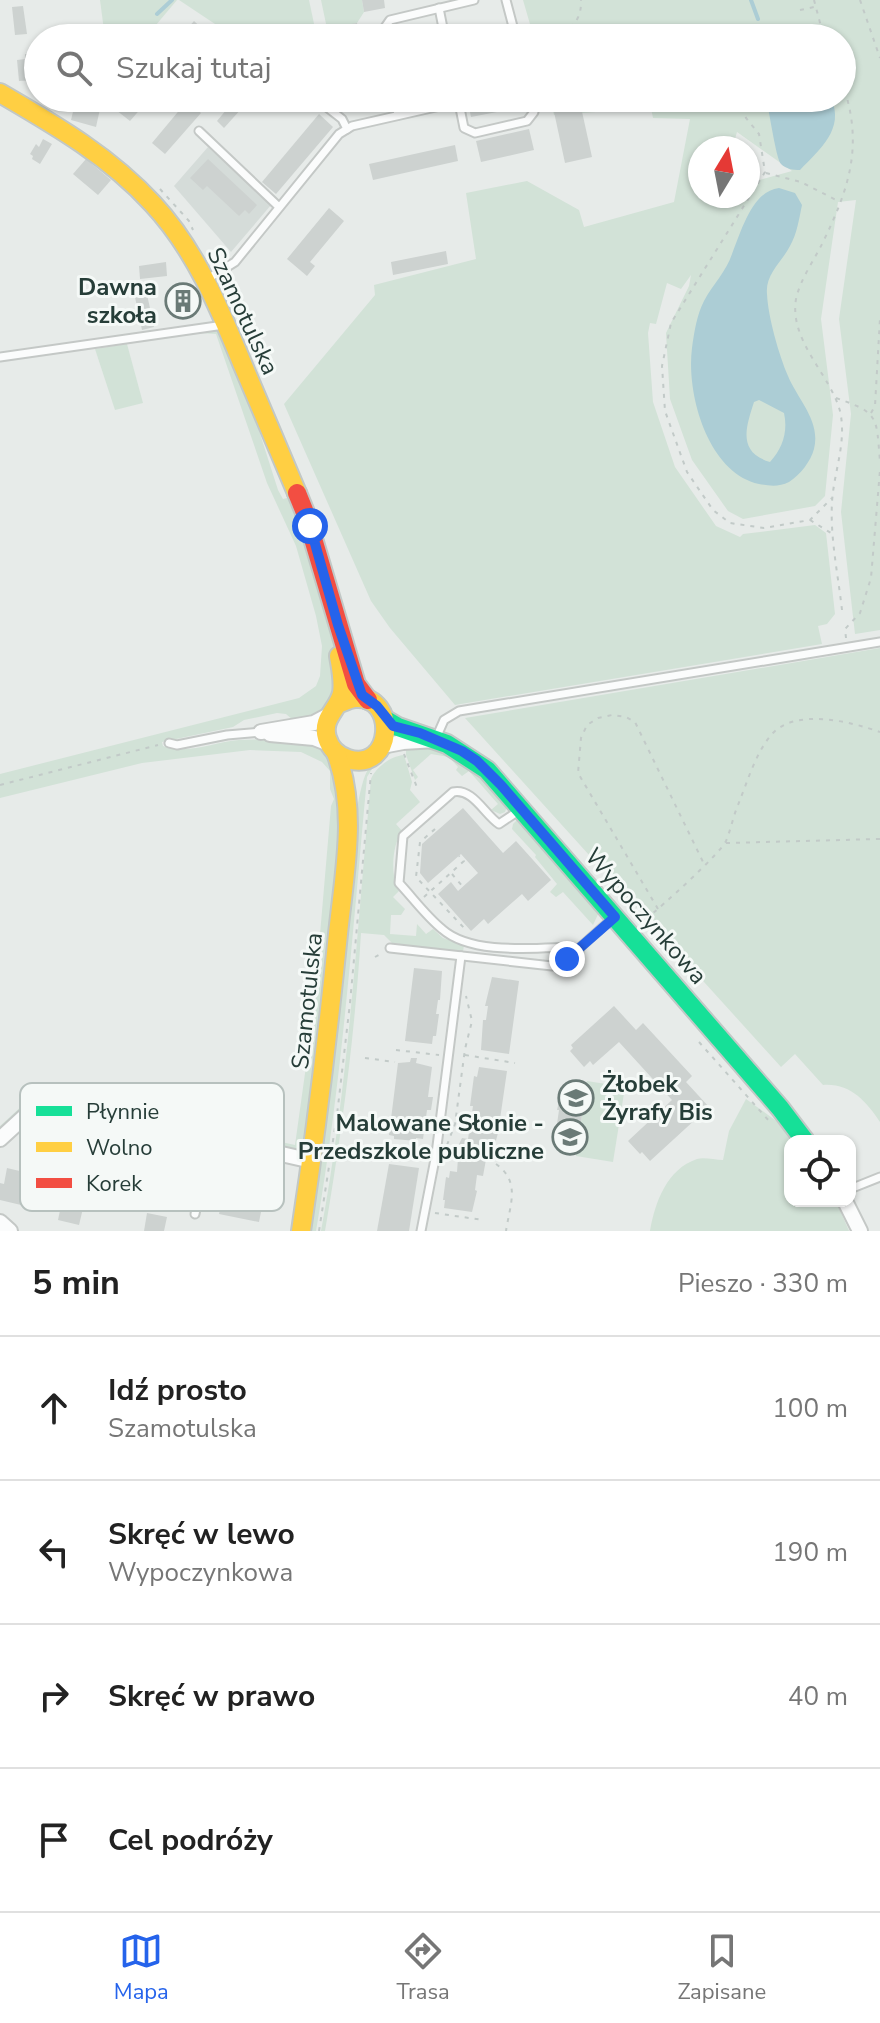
<!DOCTYPE html>
<html lang="pl">
<head>
<meta charset="utf-8">
<style>
	:root { --surface:#fff; --page:#f2f2f2; --text:#222; --muted:#767676; --line:#e0e0e0; --accent:#2563eb }
	body { margin:0; font-family:"Nunito Sans",sans-serif; background:var(--page); color:var(--text) }
	.controls { position:absolute; right:24px; bottom:24px; display:grid; overflow:hidden; border-radius:16px; box-shadow:0 2px 6px #0004 }
	.controls button { width:72px; height:72px; display:grid; place-items:center; padding:0; border:0; border-bottom:2px solid var(--line); background:var(--surface); color:var(--text); font:40px sans-serif }
	.compass { position:absolute; left:688px; top:136px; width:72px; height:72px; border-radius:50%; background:var(--surface); box-shadow:0 2px 6px #0004; rotate:10deg }
	.stop { position:absolute; width:24px; height:24px; margin:-18px; border:6px solid #2563eb; border-radius:50%; background:#fff }
	.stop.end { background:#2563eb; border-color:#fff; box-shadow:0 2px 8px #0008 }
	.list { margin:0; padding:0; list-style:none }
	h2 { display:flex; justify-content:space-between; align-items:center; height:104px; margin:0; padding:0 32px; font-size:34px }
	h2 small { font-size:26px; font-weight:400; color:var(--muted) }
	.list li { display:grid; grid-template-columns:52px 1fr auto; gap:24px; align-items:center; box-sizing:border-box; height:144px; padding:0 32px; border-top:2px solid var(--line) }
	.list b { display:block; font-size:30px; white-space:nowrap }
	.list p { margin:0; font-size:26px; white-space:nowrap; color:var(--muted) }
	.list em { font-size:26px; font-style:normal; color:var(--muted) }
	.icon { flex:none; width:44px; height:44px; fill:none; stroke:currentColor; stroke-width:2; stroke-linecap:round; stroke-linejoin:round }
	.map { position:relative; flex:none; width:880px; height:1231px; overflow:hidden }
	.search { position:absolute; background:var(--surface); box-shadow:0 2px 6px #0004; left:24px; right:24px; top:24px; height:88px; display:flex; align-items:center; gap:20px; box-sizing:border-box; padding:0 28px; border-radius:44px; color:var(--muted); font-size:30px }
	.sheet { height:680px; background:var(--surface) }
	nav { display:flex; justify-content:space-around; align-items:center; box-sizing:border-box; height:112px; border-top:2px solid var(--line); background:var(--surface); font-size:22px; color:var(--muted) }
	nav a { display:grid; justify-items:center; gap:4px }
	nav .on { color:var(--accent) }
	.map>svg:first-child { display:block }
	.built { fill:#d5dcd9 }
	.green { fill:#d2e2d7; fill-rule:evenodd }
	.water { fill:#accdd5; fill-rule:evenodd }
	.lines { fill:none; stroke-linecap:round; stroke-linejoin:round }
	.stream { stroke:#accdd5; stroke-width:4 }
	.building { fill:#cdd2d0 }
	.lane-casing { stroke:#c4c8c6; stroke-width:11 }
	.street-casing { stroke:#c4c8c6; stroke-width:18 }
	.fast-casing { stroke:#c2c8c6; stroke-width:22 }
	.slow-casing { stroke:#c2c8c6; stroke-width:22 }
	.jam-casing { stroke:#c2c8c6; stroke-width:22 }
	.path { stroke:#c2cac8; stroke-width:2; stroke-dasharray:4 6; stroke-linecap:butt }
	.lane { stroke:#fbfcfc; stroke-width:7 }
	.street { stroke:#fbfcfc; stroke-width:14 }
	.fast { stroke:#16e098; stroke-width:18 }
	.slow { stroke:#ffcf43; stroke-width:18 }
	.jam { stroke:#f24e42; stroke-width:18 }
	.route { stroke:#2563eb; stroke-width:10 }
	.labels { text-anchor:middle; dominant-baseline:central; stroke-width:6; stroke-linejoin:round; paint-order:stroke }
	.poi-label { font-size:24px; font-weight:bold; fill:#263d38; stroke:#f5f9f7; text-anchor:end }
	.street-label { font-size:24px; fill:#263d38; stroke:#f5f9f7 }
	.key { fill:#f5f9f7; stroke:#b7c1be; stroke-width:2 }
	.key-label { font-size:22px; fill:#263d38 }
</style>
</head>
<body>
<div class="map">
<svg width="880" height="1231" viewBox="0 0 880 1231">
	<rect width="100%" height="100%" fill="#e7ebe9"/>
	<polygon class="built" points="208,147 271,205 231,252 174,186"/>
	<g class="green">
		<polygon points="100,0 177,0 145,38 105,38"/>
		<polygon points="179,0 309,0 317,38 236,38"/>
		<polygon points="321,0 362,0 364,12 357,23 338,28 340,38 329,38"/>
		<path d="M 523,0 L 880,0 L 880,630 L 855,634 L 841,512 L 851,414 L 839,319 L 856,200 L 838,202 L 821,319 L 833,415 L 825,496 L 815,506 L 743,519 L 728,511 L 692,460 L 670,399 L 666,333 L 689,286 L 691,275 L 681,289 L 667,283 L 656,324 L 650,323 L 648,333 L 653,402 L 675,467 L 716,526 L 740,537 L 743,534 L 815,525 L 826,533 L 835,614 L 827,624 L 818,626 L 822,644 L 455,705 L 390,628 L 371,601 L 284,404 L 375,295 L 374,285 L 476,259 L 466,193 L 527,181 L 579,210 L 584,227 L 674,202 L 690,119 L 653,118 L 651,108 L 554,115 L 550,98 L 842,98 L 842,38 L 534,38 ZM 737,132 L 792,171 L 748,183 L 748,196 L 700,196 L 700,155 L 694,151 L 703,144 L 707,148 L 728,148 L 734,142 Z"/>
		<path d="M 216,329 L 254,415 L 278,490 L 283,499 L 287,498 C 311,534 341,648 338,692 L 317,717 L 294,721 L 286,714 L 277,713 L 244,720 L 233,727 L 162,742 L 163,746 C 187,755 214,742 239,740 C 267,738 294,742 322,746 L 340,769 L 339,841 L 329,958 L 307,1146 L 297,1151 L 45,1096 L 0,1130 L 0,1126 C 21,1108 31,1092 60,1094 L 295,1145 L 313,1016 L 331,806 L 334,799 L 330,789 L 330,771 L 322,762 L 301,752 L 250,750 L 142,763 L 0,798 L 0,774 L 299,698 L 316,686 L 320,676 L 322,646 L 316,616 L 296,546 L 267,483 L 216,334 L 198,333 Z"/>
		<polygon points="127,344 143,403 115,410 95,349"/>
		<path d="M 880,648 L 880,1122 C 866,1101 850,1083 823,1085 L 795,1054 L 781,1067 L 465,718 Z"/>
		<path d="M 406,746 C 460,751 472,767 508,804 L 505,812 L 500,814 L 491,810 L 498,804 L 469,771 L 462,776 L 456,770 L 458,767 L 449,757 L 431,754 L 413,770 L 418,777 L 415,780 L 406,755 Z"/>
		<path d="M 397,749 L 375,764 L 367,777 C 353,929 342,1080 316,1231 L 308,1231 L 358,803 C 363,779 368,752 397,749 Z"/>
		<path d="M 404,755 L 412,782 L 410,790 L 420,802 L 396,824 L 402,831 C 392,845 390,876 399,891 L 393,897 L 405,909 L 401,915 L 391,915 L 390,934 L 416,936 L 417,924 L 426,934 L 433,929 L 443,938 L 464,945 L 463,952 L 392,943 L 384,935 L 361,933 C 355,1033 342,1132 325,1231 L 321,1231 C 349,1081 357,930 371,779 C 376,767 391,756 404,755 Z"/>
		<polygon points="517,820 521,821 600,910 593,925 563,892 556,897 550,892 557,884 535,857 536,855 512,829 513,824"/>
		<polygon points="587,1081 625,1087 613,1162 576,1156"/>
		<path d="M 746,1099 L 775,1120 L 793,1141 L 790,1141 L 790,1201 L 836,1201 L 849,1231 L 650,1231 C 655,1202 667,1169 697,1159 C 704,1157 715,1160 723,1160 L 729,1131 Z"/>
	</g>
	<g class="water">
		<path d="M 766,98 L 831,98 C 845,129 820,149 800,170 C 793,170 786,169 781,164 C 776,159 769,109 766,98 Z"/>
		<path d="M 779,188 L 795,193 L 802,205 C 799,219 797,234 790,246 C 782,262 765,274 767,294 C 768,317 779,355 788,376 C 798,400 821,421 814,449 C 811,461 800,475 789,482 C 779,487 770,486 759,484 C 708,473 686,394 692,348 C 694,333 697,314 704,301 C 713,284 726,272 732,254 C 741,232 752,191 779,188 ZM 759,400 L 784,413 C 788,431 783,448 770,462 C 737,452 746,427 754,402 Z"/>
	</g>
	<g class="lines">
		<g class="stream">
			<polyline points="751,0 758,19"/>
			<polyline points="157,14 172,0"/>
		</g>
	</g>
	<g class="building">
		<polygon points="362,0 384,0 385,8 364,12"/>
		<polygon points="23,6 27,34 15,35 12,7"/>
		<polygon points="194,21 206,32 201,38 179,38"/>
		<polygon points="357,23 361,38 340,38 337,27"/>
		<polygon points="25,54 35,54 37,80 19,81 17,60 25,59"/>
		<polygon points="127,98 150,98 130,121 116,110"/>
		<polygon points="236,98 251,98 224,128 217,121"/>
		<polygon points="467,98 521,98 523,107 471,117"/>
		<polygon points="551,98 579,98 592,157 565,163"/>
		<polygon points="76,99 86,102 83,110 91,112 93,107 100,109 96,127 71,120"/>
		<polygon points="187,101 201,113 165,154 152,143"/>
		<polygon points="319,114 333,127 276,194 262,182"/>
		<polygon points="529,129 534,150 481,162 476,141"/>
		<polygon points="43,139 52,144 40,164 32,159 33,156 30,154 36,144 39,147"/>
		<polygon points="455,145 458,161 373,180 369,164"/>
		<polygon points="86,159 111,180 98,195 73,174"/>
		<polygon points="208,159 257,205 249,214 245,210 239,216 207,186 203,190 190,178"/>
		<polygon points="329,208 344,221 310,262 315,266 307,276 287,259"/>
		<polygon points="446,251 448,264 393,275 391,262"/>
		<polygon points="166,262 167,276 140,279 139,266"/>
		<polygon points="189,284 195,313 176,317 170,288"/>
		<polygon points="145,285 154,327 142,330 133,288"/>
		<polygon points="463,808 503,853 516,841 551,880 528,901 522,894 488,924 484,919 471,931 438,894 451,882 458,891 478,873 461,854 428,883 420,873 422,844"/>
		<polygon points="414,968 442,971 440,1000 438,1000 436,1014 439,1014 436,1036 433,1036 432,1044 405,1041"/>
		<polygon points="492,977 519,981 509,1054 481,1050 483,1020 486,1020 488,1006 485,1006"/>
		<polygon points="614,1006 636,1030 643,1023 692,1076 686,1082 709,1107 650,1161 642,1152 640,1154 628,1141 672,1100 619,1042 593,1065 590,1061 584,1067 570,1051 573,1048 571,1045"/>
		<polygon points="411,1058 417,1058 416,1063 432,1067 428,1097 433,1097 431,1110 427,1110 423,1139 416,1138 416,1141 394,1139 394,1136 389,1135 398,1063 410,1062"/>
		<polygon points="479,1067 507,1071 498,1133 495,1144 489,1143 483,1176 477,1175 475,1190 477,1191 472,1212 444,1208 445,1200 443,1200 446,1177 449,1178 450,1171 457,1172 459,1144 462,1138 468,1139 473,1106 470,1106 474,1076 477,1077"/>
		<polygon points="563,1084 586,1088 577,1149 554,1145 559,1110 557,1110"/>
		<polygon points="389,1164 419,1168 409,1231 377,1231"/>
		<polygon points="7,1168 28,1173 21,1205 0,1200 0,1183 4,1184"/>
		<polygon points="63,1196 85,1200 79,1225 58,1220"/>
		<polygon points="222,1199 262,1207 259,1222 219,1214"/>
		<polygon points="147,1213 167,1217 164,1231 144,1231"/>
	</g>
	<g class="lines">
		<defs>
			<g id="lane">
				<polyline points="506,0 516,38"/>
				<polyline points="439,8 445,38"/>
				<polyline points="382,38 381,33 390,20 474,0"/>
				<polyline points="315,98 342,119 347,129"/>
				<polyline points="395,98 398,115"/>
				<polyline points="458,98 464,128 475,133 527,121 534,112 531,98"/>
				<polyline points="199,131 279,207"/>
				<polyline points="206,280 235,262 339,134 352,126 458,102"/>
				<polyline points="0,357 224,325"/>
				<polyline points="437,736 444,720 459,711 880,642"/>
				<polyline points="169,743 177,745 227,735 261,732"/>
				<path d="M 520,810 L 499,824 C 484,814 473,788 453,792 L 403,836 L 399,883 C 413,898 426,916 442,929 C 471,955 534,948 571,947 L 579,951"/>
				<polyline points="390,948 552,966 567,959 613,918"/>
				<polyline points="850,1189 880,1177"/>
				<polyline points="195,1214 211,1138"/>
				<polyline points="421,1231 436,1154 461,956"/>
			</g>
			<g id="street">
				<polyline points="261,732 314,723 329,715"/>
				<polyline points="270,734 314,738 329,744"/>
				<polyline points="382,746 403,742 436,740"/>
				<polyline points="0,1139 36,1106 59,1103 312,1161"/>
				<polyline points="845,1201 860,1231"/>
				<polyline points="0,1222 10,1231"/>
			</g>
			<polyline id="fast" points="386,720 398,727 447,744 487,770 780,1108 805,1141"/>
			<g id="slow">
				<path d="M 0,93 C 55,125 109,156 153,204 C 195,249 219,307 242,363 C 260,406 279,450 297,493"/>
				<path d="M 338,704 C 343,702 350,698 356,698 C 398,695 394,773 348,759 C 338,756 330,748 327,738 C 321,718 338,710 342,693 C 344,681 341,668 339,656"/>
				<path d="M 301,1231 C 316,1132 328,1033 338,934 C 344,874 358,811 336,753"/>
			</g>
			<polyline id="jam" points="297,493 306,515 356,684 368,700"/>
		</defs>
		<use href="#lane" class="lane-casing"/>
		<use href="#street" class="street-casing"/>
		<use href="#fast" class="fast-casing"/>
		<use href="#slow" class="slow-casing"/>
		<use href="#jam" class="jam-casing"/>
		<g class="path">
			<polyline points="814,0 824,38"/>
			<polyline points="860,0 880,58"/>
			<polyline points="800,10 814,7"/>
			<path d="M 542,38 C 564,32 582,27 581,0"/>
			<polyline points="748,38 751,33"/>
			<polyline points="739,98 746,118 759,134 765,172 671,323 662,366 665,411 687,472 713,510 730,523 764,528 810,520 832,498"/>
			<polyline points="766,173 801,182 838,201"/>
			<polyline points="160,189 189,221 193,230"/>
			<path d="M 836,398 C 880,413 876,417 880,461"/>
			<polyline points="871,413 875,406 880,318"/>
			<polyline points="810,520 831,533"/>
			<path d="M 842,610 C 838,574 830,538 832,502 C 834,471 847,442 840,411 C 830,374 789,341 796,299 C 800,280 813,262 822,244 C 850,187 864,144 842,82"/>
			<polyline points="846,638 845,629 860,613 871,578 880,470"/>
			<polyline points="404,754 418,790"/>
			<polyline points="0,785 158,745"/>
			<polyline points="435,829 420,842 416,877 465,929"/>
			<polyline points="726,843 880,839"/>
			<polyline points="452,874 463,887"/>
			<polyline points="424,897 464,861 459,856"/>
			<polyline points="658,909 578,773 581,738 587,725 598,718 612,715 626,717 635,722 704,864"/>
			<path d="M 646,919 C 662,906 719,855 726,841 C 731,829 733,817 738,805 C 747,783 756,751 773,733 C 797,708 852,722 880,732"/>
			<polyline points="375,957 382,953"/>
			<polyline points="699,1042 770,1122"/>
			<polyline points="396,1050 439,1055"/>
			<polyline points="465,1055 515,1063"/>
			<polyline points="365,1058 395,1062"/>
			<polyline points="447,1145 455,1124 465,1049 472,1021 466,996"/>
			<polyline points="384,1148 426,1153"/>
			<path d="M 496,1164 C 521,1182 510,1204 506,1231"/>
			<polyline points="435,1213 483,1220"/>
			<polyline points="319,1231 337,1115 350,1003 371,773"/>
		</g>
		<use href="#lane" class="lane"/>
		<use href="#street" class="street"/>
		<use href="#fast" class="fast"/>
		<use href="#slow" class="slow"/>
		<use href="#jam" class="jam"/>
	</g>
	<g class="lines">
		<polyline class="route" points="310,526 338,625 362,695 377,706 393,726 420,733 462,751 477,761 501,785 615,917 567,959"/>
	</g>
	<defs>
		<symbol id="building-ring" viewBox="-11 -11 22 22"><circle r="9.5" fill="#f5f9f7" stroke="#6a7a76" stroke-width="1.5"/><path d="M-4-6H4V6H1V3H-1V6H-4ZM-2.5-4.3h1.7v1.8h-1.7ZM.8-4.3h1.7v1.8H.8ZM-2.5-1h1.7V.8h-1.7ZM.8-1h1.7V.8H.8Z" fill="#6a7a76"/></symbol>
		<symbol id="school-ring" viewBox="-11 -11 22 22"><circle r="9.5" fill="#f5f9f7" stroke="#6a7a76" stroke-width="1.5"/><path d="M0-5L7-2L0 1L-7-2ZM-4 1L0 2.5L4 1V4Q0 6-4 4Z" fill="#6a7a76"/></symbol>
	</defs>
	<g fill-rule="evenodd">
		<use href="#building-ring" x="163" y="281" width="40" height="40"/>
		<use href="#school-ring" x="556" y="1078" width="40" height="40"/>
		<use href="#school-ring" x="550" y="1117" width="40" height="40"/>
	</g>
	<g class="labels">
		<g class="poi-label">
			<text x="157" y="287">Dawna<tspan x="157" dy="28">szkoła</tspan></text>
			<text x="602" y="1084" text-anchor="start">Żłobek<tspan x="602" dy="28">Żyrafy Bis</tspan></text>
			<text x="544" y="1123">Malowane Słonie -<tspan x="544" dy="28">Przedszkole publiczne</tspan></text>
		</g>
		<g class="street-label">
			<text transform="translate(243 311) rotate(65)">Szamotulska</text>
			<text transform="translate(646 916) rotate(49)">Wypoczynkowa</text>
			<text transform="translate(307 1001) rotate(-84)">Szamotulska</text>
		</g>
	</g>
	<rect x="20" y="1083" width="264" height="128" rx="12" class="key"/>
	<rect x="36" y="1106" width="36" height="10" fill="#16e098"/>
	<rect x="36" y="1142" width="36" height="10" fill="#ffcf43"/>
	<rect x="36" y="1178" width="36" height="10" fill="#f24e42"/>
	<g class="key-label">
		<text x="86" y="1119">Płynnie</text>
		<text x="86" y="1155">Wolno</text>
		<text x="86" y="1191">Korek</text>
	</g>
</svg>
<div class="controls">
<button><svg class="icon" aria-label="locate" viewBox="0 0 24 24"><circle cx="12" cy="12" r="6"/><path d="M12 2v4M12 18v4M2 12h4M18 12h4"/></svg></button>
</div>
<svg class="compass" viewBox="-18 -18 36 36"><path d="M0-13l5 13h-10z" fill="#e53935"/><path d="M0 13l5-13h-10z" fill="#767676"/></svg>
<div class="stop" style="left:310px;top:526px"></div>
<div class="stop end" style="left:567px;top:959px"></div>
<div class="search"><svg class="icon" aria-label="search" viewBox="0 0 24 24"><circle cx="10" cy="10" r="6"/><path d="M15 15l6 6"/></svg>Szukaj tutaj</div>
</div>
<section class="sheet">
<h2>5 min<small>Pieszo · 330 m</small></h2>
<ul class="list">
<li><svg class="icon" aria-label="ahead" viewBox="0 0 24 24"><path d="M12 20V5M6 11l6-6 6 6"/></svg><div><b>Idź prosto</b><p>Szamotulska</p></div><em>100 m</em></li>
<li><svg class="icon" aria-label="left" viewBox="0 0 24 24"><path d="M17 20v-9H6M10 6l-5 5 5 5"/></svg><div><b>Skręć w lewo</b><p>Wypoczynkowa</p></div><em>190 m</em></li>
<li><svg class="icon" aria-label="right" viewBox="0 0 24 24"><path d="M7 20v-9h11M14 6l5 5-5 5"/></svg><div><b>Skręć w prawo</b></div><em>40 m</em></li>
<li><svg class="icon" aria-label="arrive" viewBox="0 0 24 24"><path d="M6 21V4h12l-3 4 3 4H6"/></svg><div><b>Cel podróży</b></div></li>
</ul>
</section>
<nav>
<a class="on"><svg class="icon" aria-label="map" viewBox="0 0 24 24"><path d="M3 6l6-2 6 2 6-2v14l-6 2-6-2-6 2zM9 4v14M15 6v14"/></svg>Mapa</a>
<a><svg class="icon" aria-label="directions" viewBox="0 0 24 24"><path d="M12 3l9 9-9 9-9-9zM9 14v-3h6M13 9l2 2-2 2"/></svg>Trasa</a>
<a><svg class="icon" aria-label="saved" viewBox="0 0 24 24"><path d="M7 4h10v16l-5-4-5 4z"/></svg>Zapisane</a>
</nav>
</body>
</html>
